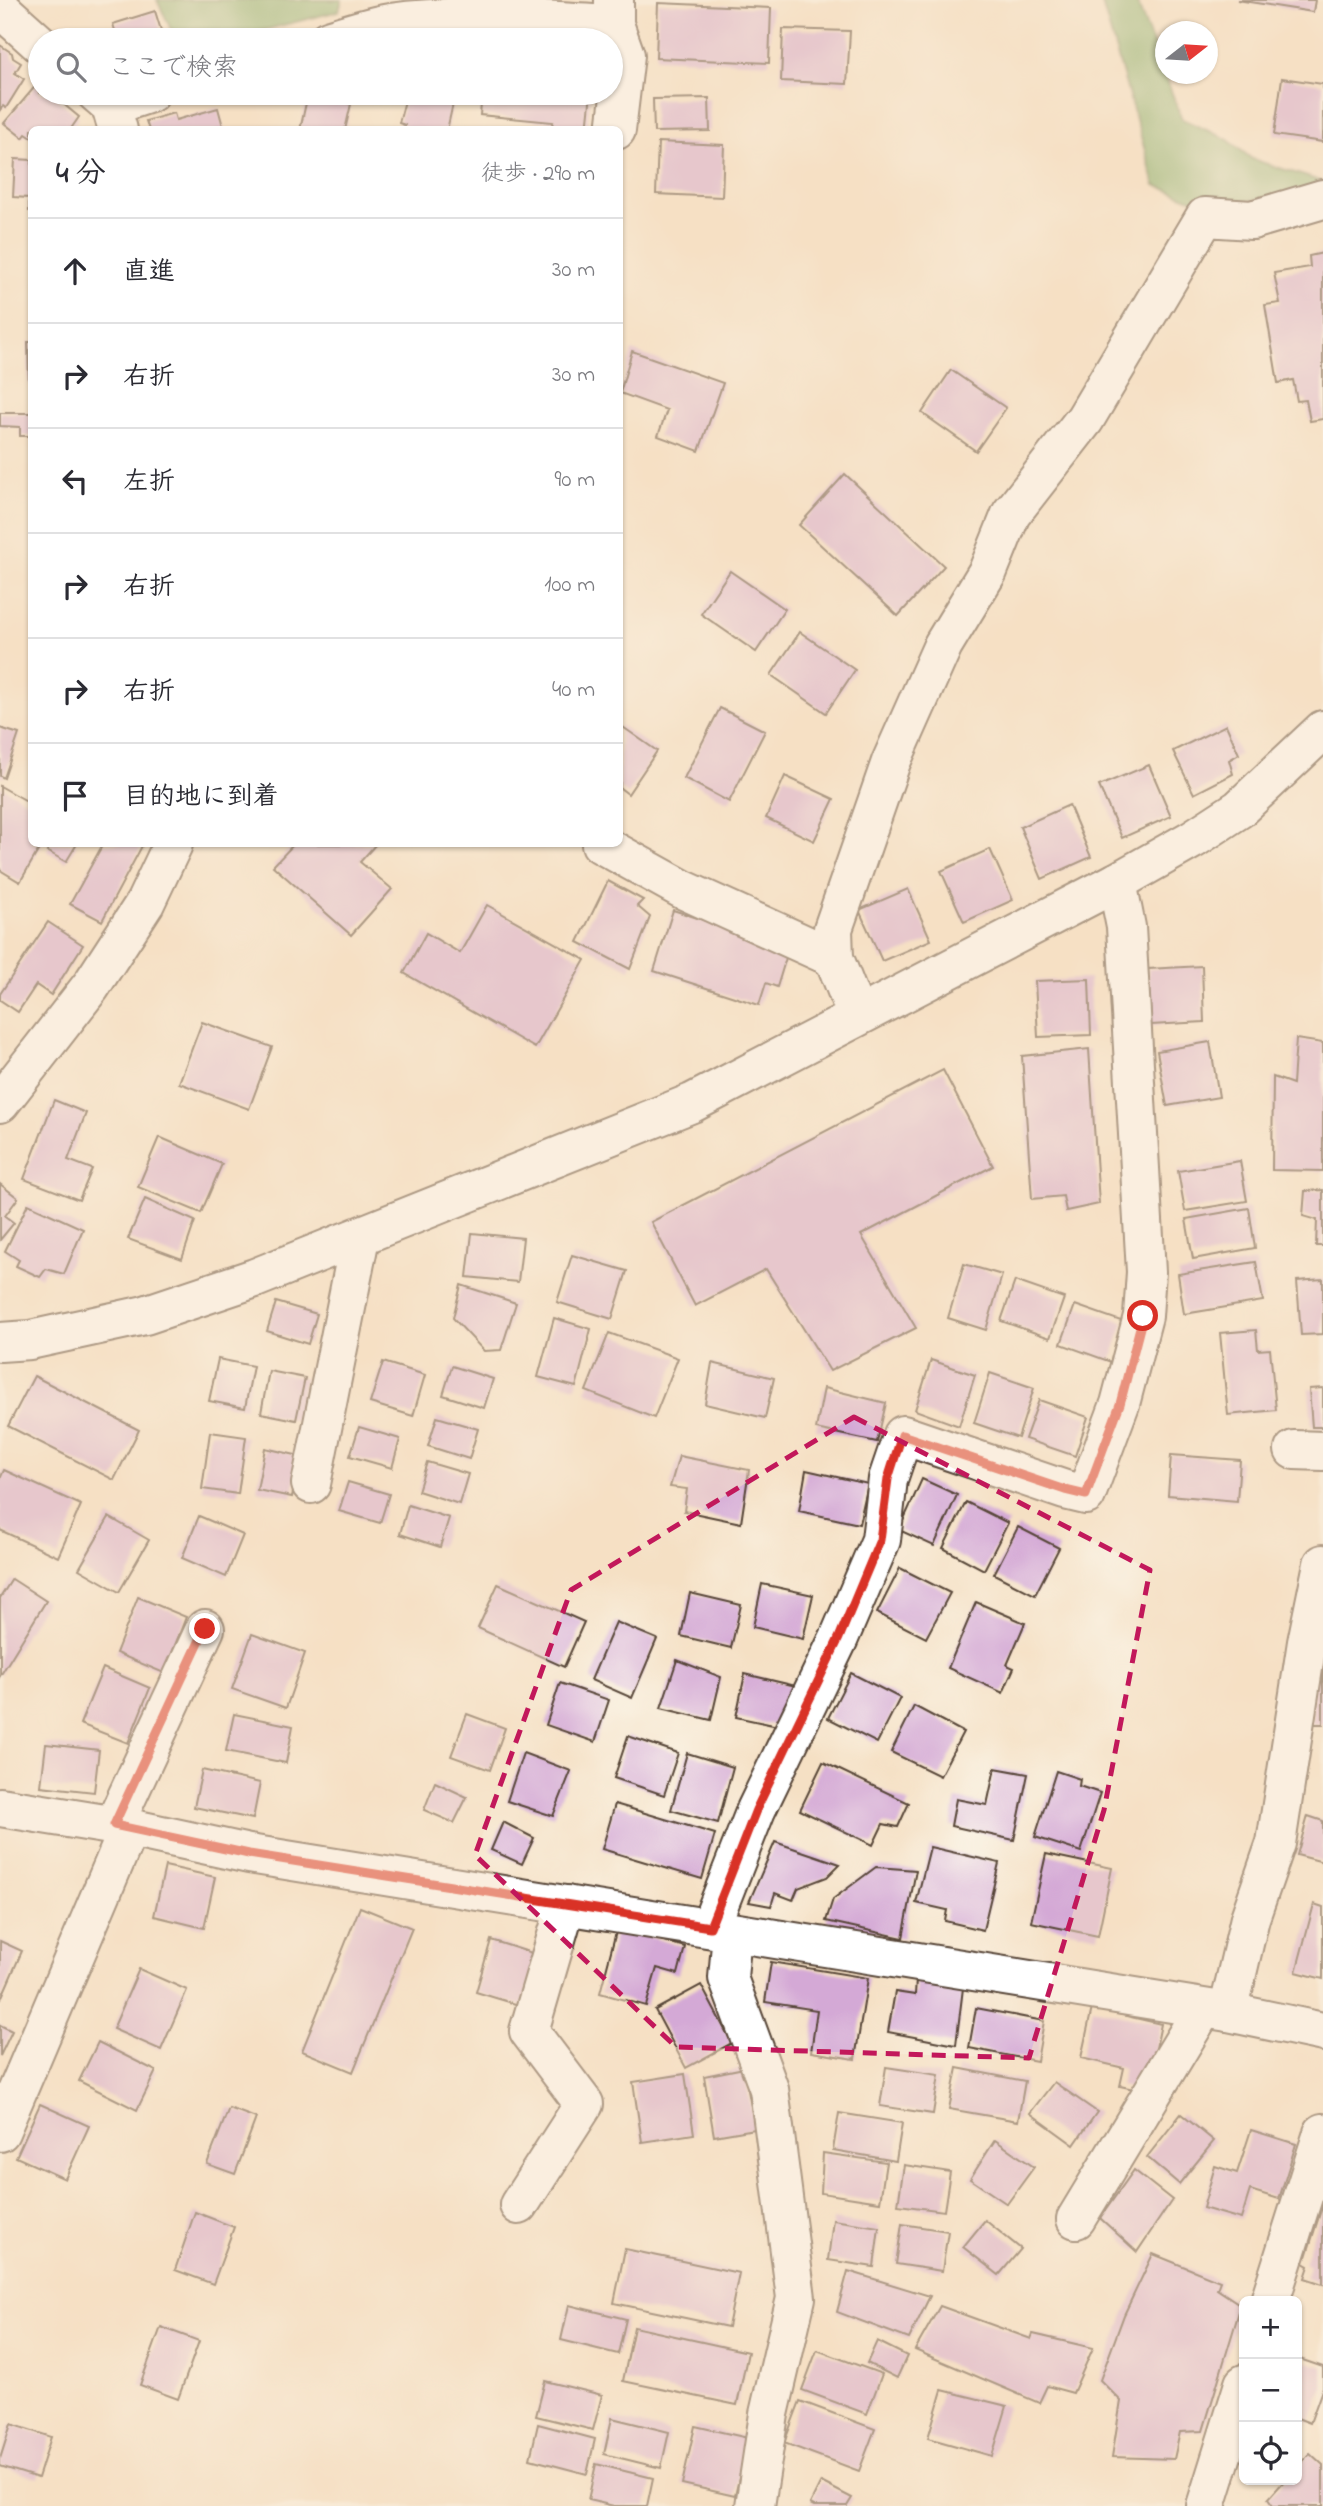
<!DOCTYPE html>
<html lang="ja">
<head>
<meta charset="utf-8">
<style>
	:root { --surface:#fff; --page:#f7f7f7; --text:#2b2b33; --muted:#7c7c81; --line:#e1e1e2 }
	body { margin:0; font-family:"Indie Flower","Klee One",sans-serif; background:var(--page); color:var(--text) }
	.controls { position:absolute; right:21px; bottom:21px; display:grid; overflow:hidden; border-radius:10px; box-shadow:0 2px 5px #0004 }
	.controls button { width:63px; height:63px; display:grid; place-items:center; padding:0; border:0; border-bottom:2px solid var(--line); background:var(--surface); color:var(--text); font:35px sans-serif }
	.compass { position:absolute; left:1155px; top:21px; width:63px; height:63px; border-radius:50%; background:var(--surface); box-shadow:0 2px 5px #0004; rotate:73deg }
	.stop { position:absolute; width:21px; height:21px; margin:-16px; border:5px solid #d93025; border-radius:50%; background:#fff }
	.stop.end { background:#d93025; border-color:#fff; box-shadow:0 2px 7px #0008 }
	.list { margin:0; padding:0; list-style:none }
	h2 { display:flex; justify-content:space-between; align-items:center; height:91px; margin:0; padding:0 28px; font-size:30px }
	h2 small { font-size:23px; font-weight:400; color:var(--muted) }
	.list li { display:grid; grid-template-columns:46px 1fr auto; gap:21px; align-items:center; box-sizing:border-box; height:105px; padding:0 28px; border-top:2px solid var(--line) }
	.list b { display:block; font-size:26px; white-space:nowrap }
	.list em { font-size:23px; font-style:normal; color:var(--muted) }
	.icon { flex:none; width:38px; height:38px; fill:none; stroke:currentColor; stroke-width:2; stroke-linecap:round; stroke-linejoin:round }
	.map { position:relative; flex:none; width:1323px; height:2506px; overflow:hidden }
	.search { position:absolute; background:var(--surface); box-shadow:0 2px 5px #0004; left:28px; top:28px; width:595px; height:77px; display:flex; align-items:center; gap:18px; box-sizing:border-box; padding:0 24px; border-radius:38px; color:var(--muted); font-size:26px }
	.panel { position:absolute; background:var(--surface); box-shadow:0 2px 5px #0004; left:28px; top:126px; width:595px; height:721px; border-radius:10px }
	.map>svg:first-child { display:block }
	.forest { fill:#7baa63; stroke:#5b6a40; stroke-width:2 }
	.building { fill:#d4a9d6 }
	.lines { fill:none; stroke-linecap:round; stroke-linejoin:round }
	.minor-casing { stroke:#574537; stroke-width:42 }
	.minor { stroke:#fff; stroke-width:38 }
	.route { stroke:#d93025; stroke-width:9 }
	.marked { fill:none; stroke:#c2185b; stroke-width:5; stroke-dasharray:14 9; stroke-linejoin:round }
</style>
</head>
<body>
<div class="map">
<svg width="1323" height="2506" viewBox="0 0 1323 2506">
	<rect width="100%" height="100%" fill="#fbf7ec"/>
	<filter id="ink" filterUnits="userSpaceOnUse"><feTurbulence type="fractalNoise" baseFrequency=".0143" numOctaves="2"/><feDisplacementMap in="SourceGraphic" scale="14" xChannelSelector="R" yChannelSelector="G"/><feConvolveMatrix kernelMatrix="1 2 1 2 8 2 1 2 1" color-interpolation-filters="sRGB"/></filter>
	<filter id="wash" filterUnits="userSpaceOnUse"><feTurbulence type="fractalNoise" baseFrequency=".00686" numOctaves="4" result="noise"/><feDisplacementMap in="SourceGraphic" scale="28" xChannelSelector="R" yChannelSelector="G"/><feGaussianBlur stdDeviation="1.57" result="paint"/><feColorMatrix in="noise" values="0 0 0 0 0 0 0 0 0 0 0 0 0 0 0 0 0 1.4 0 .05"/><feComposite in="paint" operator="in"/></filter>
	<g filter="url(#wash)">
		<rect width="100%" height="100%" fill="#f5e0c4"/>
		<g class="forest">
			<polygon points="157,0 342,0 339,11 225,40 176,40"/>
			<polygon points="1101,0 1136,0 1182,119 1227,139 1252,159 1323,182 1323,185 1214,208 1155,185"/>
		</g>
		<g id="blocks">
			<g class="building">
				<polygon points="1237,0 1315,0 1313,12"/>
				<polygon points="658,3 771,8 769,63 656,58"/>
				<polygon points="155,11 164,40 118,40 113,24"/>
				<polygon points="783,29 850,31 847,84 781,81"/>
				<polygon points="0,45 12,53 13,58 21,63 15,73 24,79 6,108 3,106 0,110"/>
				<polygon points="1282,78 1323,84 1323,142 1274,135"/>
				<polygon points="38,83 40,93 50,93 79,117 70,130 32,130 32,138 26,134 23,138 4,123"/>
				<polygon points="407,93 455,95 447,130 404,130 405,125 399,123"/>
				<polygon points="482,93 591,93 587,130 550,130 553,122 480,115"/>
				<polygon points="308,94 351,104 345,130 300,130"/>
				<polygon points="709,98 710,131 654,132 653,99"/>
				<polygon points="218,108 224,130 149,130 146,121 174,113 176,120"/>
				<polygon points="658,142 724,145 722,197 656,194"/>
				<polygon points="15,159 32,160 32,211 29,211 29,198 13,197"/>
				<polygon points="1323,253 1323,419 1310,421 1306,400 1297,401 1293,380 1278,383 1265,305 1280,303 1274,273 1310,267 1309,256"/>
				<polygon points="28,342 32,342 32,384 29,384"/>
				<polygon points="632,351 723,383 699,451 658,436 667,410 620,393"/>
				<polygon points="951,370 1006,408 976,451 922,413"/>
				<polygon points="0,413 32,413 32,436 20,436 20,427 0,426"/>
				<polygon points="845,474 944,566 898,616 799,525"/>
				<polygon points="730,571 785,609 756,652 701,614"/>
				<polygon points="800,632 855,670 826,713 771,675"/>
				<polygon points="720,708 765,731 729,802 684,778"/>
				<polygon points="620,725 657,751 628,794 620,788"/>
				<polygon points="1226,725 1239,754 1229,760 1233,774 1194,794 1173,751"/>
				<polygon points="0,728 19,734 4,778 0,776"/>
				<polygon points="1149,765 1171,816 1122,838 1099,786"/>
				<polygon points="785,776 834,799 814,841 766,818"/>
				<polygon points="0,786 32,804 32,844 42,844 20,882 0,870"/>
				<polygon points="1069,805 1091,857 1042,879 1020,827"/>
				<polygon points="52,844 77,844 66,862 47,851"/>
				<polygon points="103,844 137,844 142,846 102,921 70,904"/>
				<polygon points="294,844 376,844 360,862 392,889 351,935 273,866"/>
				<polygon points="990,849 1013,900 964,922 941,871"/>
				<polygon points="608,881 643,900 637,906 650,917 630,969 578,942"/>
				<polygon points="908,889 931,940 882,961 859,910"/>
				<polygon points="487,905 585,960 535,1048 404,973 426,933 460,953"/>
				<polygon points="673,910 789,948 777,987 766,983 759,1005 654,971"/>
				<polygon points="48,922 83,945 51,995 36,985 18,1012 0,1000 0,994"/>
				<polygon points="1202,966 1204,1022 1151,1025 1148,969"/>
				<polygon points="1089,979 1091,1035 1038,1037 1035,981"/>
				<polygon points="202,1022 272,1047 249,1109 179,1083"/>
				<polygon points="1296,1039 1323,1043 1323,1171 1272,1170 1273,1077 1293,1084"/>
				<polygon points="1210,1042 1219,1097 1167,1106 1157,1051"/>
				<polygon points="1089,1049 1099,1204 1066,1211 1063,1196 1032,1199 1022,1056"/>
				<polygon points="943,1070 993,1166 861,1235 916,1328 830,1371 766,1269 695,1306 651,1222"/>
				<polygon points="54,1100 86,1113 68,1160 92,1169 79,1200 24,1179"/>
				<polygon points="159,1137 222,1164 201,1213 138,1187"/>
				<polygon points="1240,1161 1247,1201 1185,1211 1178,1171"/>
				<polygon points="0,1184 18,1198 5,1216 14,1223 0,1240"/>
				<polygon points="1323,1190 1323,1246 1316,1246 1317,1220 1303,1216 1305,1191"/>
				<polygon points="145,1199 195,1221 182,1259 128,1239"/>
				<polygon points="28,1204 83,1229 64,1274 46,1269 40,1277 16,1266 19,1260 5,1251"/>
				<polygon points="1249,1208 1255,1248 1193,1259 1186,1219"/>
				<polygon points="472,1233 523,1238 518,1282 467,1277"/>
				<polygon points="572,1255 627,1271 612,1319 557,1302"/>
				<polygon points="1256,1262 1263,1301 1184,1314 1178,1274"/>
				<polygon points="964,1264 1002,1275 986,1330 948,1318"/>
				<polygon points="1323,1279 1323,1334 1301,1335 1297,1281"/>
				<polygon points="1015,1281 1064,1298 1050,1338 1001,1321"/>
				<polygon points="461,1285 516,1303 501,1350 484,1351 453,1318"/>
				<polygon points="276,1302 317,1314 308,1344 267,1331"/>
				<polygon points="1075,1305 1124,1322 1111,1362 1061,1344"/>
				<polygon points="554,1318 591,1329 576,1387 538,1377"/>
				<polygon points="1256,1330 1258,1350 1270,1349 1276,1410 1228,1415 1220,1333"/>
				<polygon points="609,1333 678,1358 654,1418 586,1391"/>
				<polygon points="218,1359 253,1366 245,1408 209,1401"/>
				<polygon points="931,1360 975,1375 959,1426 915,1410"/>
				<polygon points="383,1362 425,1375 413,1416 370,1403"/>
				<polygon points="712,1363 774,1378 765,1418 705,1404"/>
				<polygon points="452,1366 493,1379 484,1408 443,1395"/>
				<polygon points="269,1371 305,1378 296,1420 261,1413"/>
				<polygon points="990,1373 1034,1388 1018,1438 974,1423"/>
				<polygon points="34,1376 139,1430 114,1480 8,1426"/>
				<polygon points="824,1388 886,1403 877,1442 816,1429"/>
				<polygon points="1323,1388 1323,1427 1312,1427 1309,1389"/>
				<polygon points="1039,1400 1088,1417 1075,1456 1025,1439"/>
				<polygon points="437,1417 478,1429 469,1459 428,1446"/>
				<polygon points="359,1427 400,1439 392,1468 350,1456"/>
				<polygon points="210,1432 246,1437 238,1494 202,1489"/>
				<polygon points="265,1448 300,1456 292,1497 257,1490"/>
				<polygon points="1171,1455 1240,1460 1237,1501 1168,1495"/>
				<polygon points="679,1456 749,1470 741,1523 684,1511 687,1489 670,1487"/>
				<polygon points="427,1462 468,1474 459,1504 418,1491"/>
				<polygon points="4,1470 81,1505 58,1557 0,1530 0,1479"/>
				<polygon points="806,1470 868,1484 859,1524 799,1511"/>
				<polygon points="922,1479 957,1495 934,1546 899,1530"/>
				<polygon points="348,1482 389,1494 380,1523 339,1511"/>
				<polygon points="966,1502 1008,1523 984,1570 943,1548"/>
				<polygon points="408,1505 449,1518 440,1547 400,1534"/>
				<polygon points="199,1516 243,1535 226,1577 182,1558"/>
				<polygon points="109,1517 149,1540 119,1592 79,1569"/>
				<polygon points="1018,1527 1059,1548 1035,1595 994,1574"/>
				<polygon points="900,1568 950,1593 926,1638 877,1613"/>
				<polygon points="12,1579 46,1601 0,1676 0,1598"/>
				<polygon points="498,1584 584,1622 564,1667 478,1628"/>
				<polygon points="762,1584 813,1595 803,1639 753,1627"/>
				<polygon points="690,1593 741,1605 731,1648 681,1636"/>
				<polygon points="138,1597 186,1617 164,1673 116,1653"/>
				<polygon points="976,1602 1025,1623 1007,1665 1014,1668 1003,1693 948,1668"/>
				<polygon points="616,1622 657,1639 632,1698 591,1680"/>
				<polygon points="252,1634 305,1653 286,1708 232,1689"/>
				<polygon points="677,1660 721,1677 711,1720 661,1708"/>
				<polygon points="1313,1667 1323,1667 1323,1724 1312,1724"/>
				<polygon points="103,1668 150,1688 128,1743 80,1724"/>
				<polygon points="851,1673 900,1698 877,1743 828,1718"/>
				<polygon points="745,1674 796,1686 787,1728 736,1717"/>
				<polygon points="560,1683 609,1700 595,1742 546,1725"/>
				<polygon points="914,1706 963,1732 940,1776 891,1752"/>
				<polygon points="234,1714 293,1726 286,1763 226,1751"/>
				<polygon points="467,1714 505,1728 490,1770 451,1756"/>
				<polygon points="628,1736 678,1753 664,1795 614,1778"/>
				<polygon points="46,1744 99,1750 94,1792 41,1786"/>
				<polygon points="523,1753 571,1771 553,1816 507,1801"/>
				<polygon points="687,1753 733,1767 718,1823 671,1810"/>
				<polygon points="823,1762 909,1803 898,1827 883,1824 873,1845 800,1810"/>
				<polygon points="995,1768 1028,1774 1014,1840 951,1826 956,1799 987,1805"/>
				<polygon points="202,1770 260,1783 253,1819 194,1807"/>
				<polygon points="1056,1771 1080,1779 1079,1786 1100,1793 1081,1852 1035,1837"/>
				<polygon points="435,1782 467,1797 454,1823 424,1810"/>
				<polygon points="615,1804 715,1834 702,1879 602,1849"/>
				<polygon points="1308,1816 1323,1821 1323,1862 1297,1855"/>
				<polygon points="503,1822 534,1838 522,1864 491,1850"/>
				<polygon points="775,1842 840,1864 827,1877 798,1888 793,1900 775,1893 771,1906 749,1902"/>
				<polygon points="930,1847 999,1863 983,1930 945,1921 947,1910 916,1903"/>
				<polygon points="1046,1854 1112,1868 1098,1936 1031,1922"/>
				<polygon points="165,1866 215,1877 204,1928 154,1916"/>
				<polygon points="876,1867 916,1870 903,1938 826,1921 833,1899"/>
				<polygon points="1314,1904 1323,1907 1323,1979 1296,1972"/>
				<polygon points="360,1907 412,1928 353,2072 302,2051"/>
				<polygon points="617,1928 685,1947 678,1974 657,1968 646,2006 600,1993"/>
				<polygon points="491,1940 538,1955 522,2006 476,1992"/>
				<polygon points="0,1941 22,1951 0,2001"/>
				<polygon points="771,1962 868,1978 855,2059 811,2052 817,2010 765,2002"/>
				<polygon points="139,1969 187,1990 161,2050 113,2029"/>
				<polygon points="916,1979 963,1988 956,2045 888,2032 895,1992 915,1995"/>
				<polygon points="701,1985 732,2043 686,2068 655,2010"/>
				<polygon points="976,2008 1044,2021 1037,2061 969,2048"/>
				<polygon points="1092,2008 1161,2024 1147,2092 1120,2086 1124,2068 1081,2058"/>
				<polygon points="0,2025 12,2031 0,2056"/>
				<polygon points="98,2042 156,2071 137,2110 79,2081"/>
				<polygon points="886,2067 939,2075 933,2114 880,2106"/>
				<polygon points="744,2068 755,2129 714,2136 704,2076"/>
				<polygon points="957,2068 1025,2081 1018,2121 949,2109"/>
				<polygon points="685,2074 694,2134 642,2142 633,2082"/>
				<polygon points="1054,2082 1097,2112 1074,2145 1030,2113"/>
				<polygon points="40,2104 89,2126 65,2179 16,2157"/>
				<polygon points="229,2108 256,2118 235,2174 207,2164"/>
				<polygon points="839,2113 902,2123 896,2161 833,2150"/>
				<polygon points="1181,2114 1214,2141 1179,2184 1147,2157"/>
				<polygon points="1251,2130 1296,2144 1279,2199 1250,2190 1241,2219 1203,2208 1215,2166 1237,2173"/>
				<polygon points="995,2140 1034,2167 1007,2204 970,2179"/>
				<polygon points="823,2153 886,2162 880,2202 821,2193"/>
				<polygon points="904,2165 950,2172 944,2211 898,2205"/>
				<polygon points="1134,2170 1172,2200 1137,2252 1100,2218"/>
				<polygon points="1323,2204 1323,2284 1305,2278 1309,2266 1304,2263"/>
				<polygon points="195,2212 234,2227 213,2284 175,2270"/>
				<polygon points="833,2220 879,2227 874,2267 828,2260"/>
				<polygon points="985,2220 1021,2249 999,2275 963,2247"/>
				<polygon points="902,2224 948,2231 942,2271 896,2264"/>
				<polygon points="625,2249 739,2273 728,2327 614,2303"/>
				<polygon points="1153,2254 1220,2281 1217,2289 1241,2305 1203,2431 1180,2432 1174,2459 1112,2457 1121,2401 1100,2380 1124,2315"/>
				<polygon points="848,2271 930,2296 909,2339 837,2312"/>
				<polygon points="569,2305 626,2319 618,2354 561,2340"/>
				<polygon points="940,2306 1031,2339 1033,2334 1093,2348 1073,2393 1047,2386 1039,2403 915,2350"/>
				<polygon points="161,2327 199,2341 178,2399 140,2385"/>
				<polygon points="634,2327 748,2352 737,2405 623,2381"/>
				<polygon points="877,2341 907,2356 897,2378 867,2363"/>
				<polygon points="817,2350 882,2374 867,2414 802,2390"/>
				<polygon points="1297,2358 1323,2367 1323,2387 1310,2423 1297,2418"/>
				<polygon points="545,2381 602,2395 593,2430 536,2416"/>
				<polygon points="942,2390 1007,2406 992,2456 928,2438"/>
				<polygon points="800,2401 875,2429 859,2471 784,2443"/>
				<polygon points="612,2418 669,2432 661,2468 604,2454"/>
				<polygon points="11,2424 51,2437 38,2478 0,2466 0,2459"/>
				<polygon points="538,2424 595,2439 587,2474 530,2459"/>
				<polygon points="695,2426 748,2438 735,2496 682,2484"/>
				<polygon points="1310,2453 1323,2465 1323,2506 1273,2506 1268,2499 1285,2480 1297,2480 1297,2467"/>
				<polygon points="596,2464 653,2478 647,2506 614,2506 588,2500"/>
				<polygon points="821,2482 852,2498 847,2506 814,2506 810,2504"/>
			</g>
		</g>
	</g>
	<g filter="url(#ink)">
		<use href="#blocks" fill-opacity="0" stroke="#574537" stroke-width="2"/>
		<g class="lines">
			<defs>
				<g id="minor">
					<polyline points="614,0 614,24 625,55 616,130"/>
					<polyline points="0,8 40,44"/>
					<path d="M 328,40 C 348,34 369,26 390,23 C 464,12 540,21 614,24"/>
					<polyline points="96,93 111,106 118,130"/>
					<polyline points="111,106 150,93"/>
					<polyline points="601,844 682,889 834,958"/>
					<polyline points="857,1016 834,958 833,929 891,762 943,645 988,571 1011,514 1085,419 1205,217 1252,220 1323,199"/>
					<polyline points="0,1103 91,986 145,903 173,844"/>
					<polyline points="0,1342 30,1340 145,1315 255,1278 692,1103 1117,882 1193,839 1239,809 1323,730"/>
					<polyline points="1294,1450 1323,1451"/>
					<polyline points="311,1484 360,1237"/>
					<polyline points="0,1807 129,1828 249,1854 1228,2012 1323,2032"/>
					<polyline points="114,1825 205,1629"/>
					<polyline points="710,1927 756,1810 839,1638 881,1540 888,1479 903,1435 1065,1490 1086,1495 1120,1404 1143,1316 1146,1272 1126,927 1117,882"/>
					<polyline points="732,1933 728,1978 769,2089 796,2298 769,2414 755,2506"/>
					<polyline points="1228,2012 1250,1918 1276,1843 1307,1642 1323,1564"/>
					<polyline points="0,2132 129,1828"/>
					<polyline points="519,2205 584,2104 529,2031 566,1905"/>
					<polyline points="1076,2219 1203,2009"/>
					<polyline points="1270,2301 1323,2133"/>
					<polyline points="1206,2506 1244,2384"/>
				</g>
			</defs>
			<use href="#minor" class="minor-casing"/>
			<use href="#minor" class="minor"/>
		</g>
	</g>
	<g class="lines" filter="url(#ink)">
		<polyline class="route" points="205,1629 114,1825 249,1854 710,1927 756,1810 839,1638 880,1540 888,1479 902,1435 1065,1490 1086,1495 1120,1404 1143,1316"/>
	</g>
	<path d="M0 0H1323V2506H0ZM 854,1417 L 1150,1570 L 1104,1810 L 1029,2058 L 676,2047 L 475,1855 L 571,1590 Z" fill="#f5e0c4" fill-opacity=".55" fill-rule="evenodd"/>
	<path class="marked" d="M 854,1417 L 1150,1570 L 1104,1810 L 1029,2058 L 676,2047 L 475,1855 L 571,1590 Z"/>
</svg>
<div class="controls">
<button>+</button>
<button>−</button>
<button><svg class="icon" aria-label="locate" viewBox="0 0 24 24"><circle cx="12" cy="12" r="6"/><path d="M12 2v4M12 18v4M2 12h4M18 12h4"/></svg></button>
</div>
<svg class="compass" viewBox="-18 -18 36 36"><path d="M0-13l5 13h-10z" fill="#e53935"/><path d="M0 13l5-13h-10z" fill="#7c7c81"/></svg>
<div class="stop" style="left:1143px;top:1316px"></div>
<div class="stop end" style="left:205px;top:1629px"></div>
<div class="search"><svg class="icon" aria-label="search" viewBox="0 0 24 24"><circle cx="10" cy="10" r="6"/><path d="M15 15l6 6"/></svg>ここで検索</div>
<section class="panel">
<h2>4 分<small>徒歩 · 290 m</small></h2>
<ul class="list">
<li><svg class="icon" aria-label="ahead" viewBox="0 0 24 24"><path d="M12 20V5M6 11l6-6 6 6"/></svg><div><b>直進</b></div><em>30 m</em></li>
<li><svg class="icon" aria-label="right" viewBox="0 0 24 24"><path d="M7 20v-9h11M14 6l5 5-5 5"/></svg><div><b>右折</b></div><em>30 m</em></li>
<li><svg class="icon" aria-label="left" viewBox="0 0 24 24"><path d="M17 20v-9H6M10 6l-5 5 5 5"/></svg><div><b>左折</b></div><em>90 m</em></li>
<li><svg class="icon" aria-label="right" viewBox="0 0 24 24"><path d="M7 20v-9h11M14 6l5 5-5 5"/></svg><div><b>右折</b></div><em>100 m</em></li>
<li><svg class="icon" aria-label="right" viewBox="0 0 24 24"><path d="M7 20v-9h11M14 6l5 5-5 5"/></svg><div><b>右折</b></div><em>40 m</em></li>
<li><svg class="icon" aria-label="arrive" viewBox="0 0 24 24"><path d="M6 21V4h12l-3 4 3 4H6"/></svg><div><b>目的地に到着</b></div></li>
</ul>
</section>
</div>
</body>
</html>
